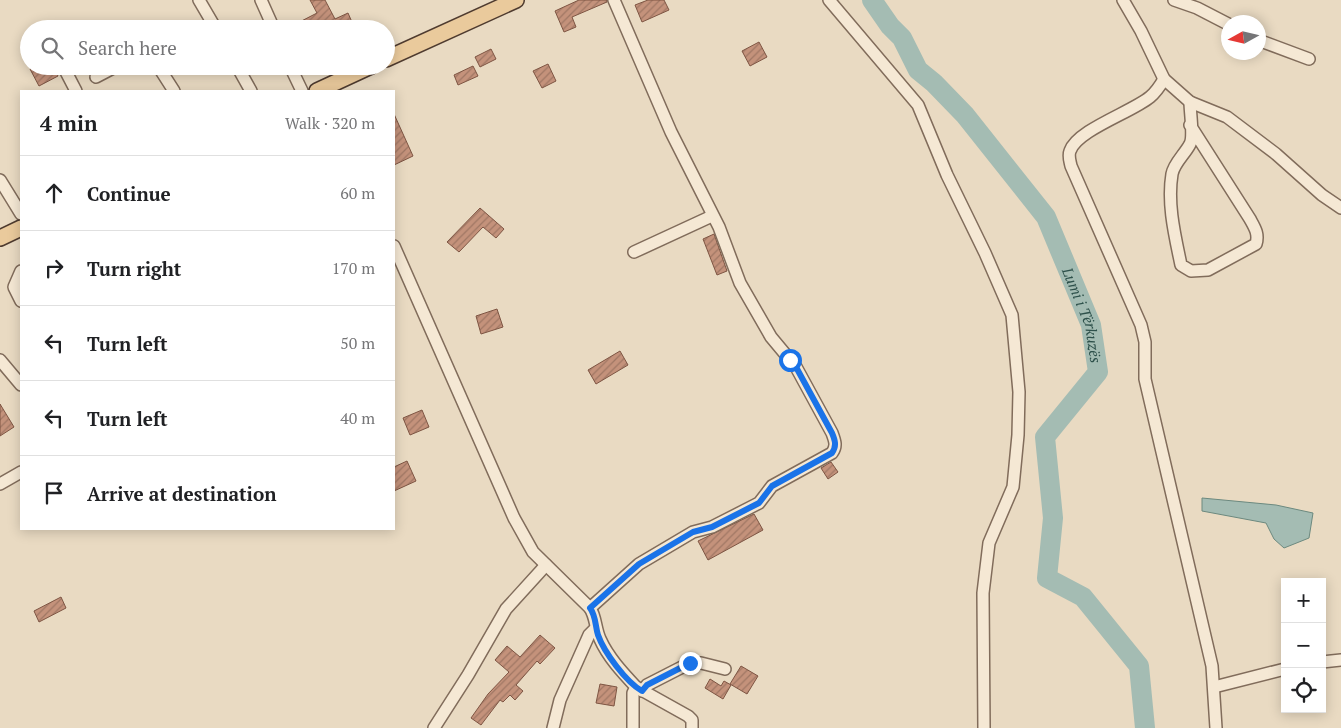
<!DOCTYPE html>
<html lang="en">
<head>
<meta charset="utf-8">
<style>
	:root { --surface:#fff; --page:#f2f2f2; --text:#202124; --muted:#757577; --line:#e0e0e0 }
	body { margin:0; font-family:"PT Serif",serif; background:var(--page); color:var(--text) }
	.controls { position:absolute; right:15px; bottom:15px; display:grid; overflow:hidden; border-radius:0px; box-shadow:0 2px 12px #0003 }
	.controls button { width:45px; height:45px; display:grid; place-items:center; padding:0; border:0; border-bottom:1px solid var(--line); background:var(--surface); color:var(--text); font:25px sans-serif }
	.compass { position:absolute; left:1221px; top:15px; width:45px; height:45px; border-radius:50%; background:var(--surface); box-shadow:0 2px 12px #0003; rotate:262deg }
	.stop { position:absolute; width:15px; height:15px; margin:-11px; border:4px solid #1a73e8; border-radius:50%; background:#fff }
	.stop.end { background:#1a73e8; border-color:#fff; box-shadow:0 1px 5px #0008 }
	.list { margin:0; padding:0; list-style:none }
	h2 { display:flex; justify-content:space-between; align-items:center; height:65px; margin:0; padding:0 20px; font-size:21px }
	h2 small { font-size:16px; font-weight:400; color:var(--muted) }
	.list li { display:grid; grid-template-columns:32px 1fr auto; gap:15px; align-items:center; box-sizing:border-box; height:75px; padding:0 20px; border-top:1px solid var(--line) }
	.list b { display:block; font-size:19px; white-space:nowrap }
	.list em { font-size:16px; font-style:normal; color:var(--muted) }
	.icon { flex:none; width:28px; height:28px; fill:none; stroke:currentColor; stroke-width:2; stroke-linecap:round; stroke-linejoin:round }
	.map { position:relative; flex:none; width:1341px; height:728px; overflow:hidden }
	.search { position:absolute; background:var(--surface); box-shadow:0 2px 12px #0003; left:20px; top:20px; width:375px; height:55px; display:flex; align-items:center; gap:12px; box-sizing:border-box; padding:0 18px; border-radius:28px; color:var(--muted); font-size:19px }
	.panel { position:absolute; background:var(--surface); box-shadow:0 2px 12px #0003; left:20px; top:90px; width:375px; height:440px; border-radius:0px }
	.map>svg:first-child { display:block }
	.water { fill:#a4bcb3; stroke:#6c897f }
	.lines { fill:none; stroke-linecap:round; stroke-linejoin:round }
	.river { stroke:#a4bcb3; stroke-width:20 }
	.building { fill:url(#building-hatch); stroke:#7e5543 }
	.minor-casing { stroke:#816c5b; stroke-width:14 }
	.major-casing { stroke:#4f3b2f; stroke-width:18 }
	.minor { stroke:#f5e8d4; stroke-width:11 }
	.major { stroke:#eaca9c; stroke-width:15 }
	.route { stroke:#1a73e8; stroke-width:6 }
	.labels { text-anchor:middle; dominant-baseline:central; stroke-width:4; stroke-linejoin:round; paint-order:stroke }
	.water-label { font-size:15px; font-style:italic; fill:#2e514b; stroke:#f2e5d1 }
</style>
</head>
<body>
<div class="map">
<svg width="1341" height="728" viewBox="0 0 1341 728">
	<defs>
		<pattern id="building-hatch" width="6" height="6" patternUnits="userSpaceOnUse" patternTransform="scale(1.25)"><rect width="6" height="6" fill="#c4927b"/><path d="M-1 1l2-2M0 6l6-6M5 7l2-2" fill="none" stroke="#a07764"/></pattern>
	</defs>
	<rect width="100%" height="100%" fill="#e9dac2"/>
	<polygon class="water" points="1202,498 1276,505 1313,513 1309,538 1284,548 1274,539 1266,523 1202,511"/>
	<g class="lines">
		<path class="river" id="s1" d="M 872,0 L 890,26 L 902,38 L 918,70 L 934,83 L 965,115 L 1046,217 L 1091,325 L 1098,372 L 1045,437 L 1053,518 L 1047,578 L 1083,597 L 1139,666 L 1145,728"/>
	</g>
	<g class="building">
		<polygon points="310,0 325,0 335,19 348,13 355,29 286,29 317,13"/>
		<polygon points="579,0 607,0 607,2 572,17 576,27 564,32 555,11"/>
		<polygon points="648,0 664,0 669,10 642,22 635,5"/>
		<polygon points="759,42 767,57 750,66 742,51"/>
		<polygon points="491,49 496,59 480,67 475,57"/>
		<polygon points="548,64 556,81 542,88 533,71"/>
		<polygon points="36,66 53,66 58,76 39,86 30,69"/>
		<polygon points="473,66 478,76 458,85 454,75"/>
		<polygon points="394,114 413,156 394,165"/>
		<polygon points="480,208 504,229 496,238 483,227 459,252 447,242"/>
		<polygon points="714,234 727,271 717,275 703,239"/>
		<polygon points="497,309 503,327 481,334 476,316"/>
		<polygon points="620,351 628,365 596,384 588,370"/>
		<polygon points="0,404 14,427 0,436"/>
		<polygon points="422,410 429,427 410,435 403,418"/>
		<polygon points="407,461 416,481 394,491 394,467"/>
		<polygon points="831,462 838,472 828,479 821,468"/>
		<polygon points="754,514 763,530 708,560 698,541"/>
		<polygon points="61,597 66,608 39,622 34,611"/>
		<polygon points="540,635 555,648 540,664 537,661 516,685 523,691 515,700 510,695 503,702 500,700 481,725 471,718 488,694 509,672 495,660 507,646 520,657"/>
		<polygon points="741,666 758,676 747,694 730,684"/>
		<polygon points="710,679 721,686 724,681 731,685 723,699 705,688"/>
		<polygon points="600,684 617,687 614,706 596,703"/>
	</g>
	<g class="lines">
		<defs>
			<g id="minor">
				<polyline points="199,0 216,29"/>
				<polyline points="261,0 274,29"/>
				<polyline points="829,0 918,105 947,175 985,253 1012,315 1019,392 1018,435 1013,487 989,543 983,593 984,728"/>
				<polyline points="1123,0 1141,31 1164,79 1190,102 1227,117 1276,154 1322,195 1341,208"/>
				<polyline points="1174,0 1197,8 1228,24"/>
				<polyline points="1258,40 1309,59"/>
				<polyline points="63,66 76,91"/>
				<polyline points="158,66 174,91"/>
				<polyline points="237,66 251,91"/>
				<polyline points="290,66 302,91"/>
				<polyline points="96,77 117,66"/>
				<path d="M 1164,79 C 1160,86 1156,92 1150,97 C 1132,112 1077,130 1070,151 C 1068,156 1070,161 1071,166 L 1141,325 L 1145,342 L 1145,379 L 1212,666 L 1216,728"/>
				<path d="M 1190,102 C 1190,112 1194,137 1190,144 C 1185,154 1174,163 1172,174 C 1167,204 1175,236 1181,265 L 1191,271 L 1208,270 L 1256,244 C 1259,234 1255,228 1250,219 L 1190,125"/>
				<polyline points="0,180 21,214"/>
				<path d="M 394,246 L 514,518 L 533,552 L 590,608 C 596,617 595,628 600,639 C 608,657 622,672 636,687 L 633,693 L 633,728"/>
				<polyline points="634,252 712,216"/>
				<polyline points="21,271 14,287 21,301"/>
				<polyline points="0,360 21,385"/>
				<polyline points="0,484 21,472"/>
				<path d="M 590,608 L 639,564 L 693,532 L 712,527 L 759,503 L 772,486 L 832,453 C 837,446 835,441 832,433 L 796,367 L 771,337 L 740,283 L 719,227 L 671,132 L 614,0"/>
				<polyline points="1322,662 1341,660"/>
				<polyline points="636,687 688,716 692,720 692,728"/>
				<polyline points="1214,687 1285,669"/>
				<polyline points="642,691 647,685 690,663 701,663 725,669"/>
				<polyline points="434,728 468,675 506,609 546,565"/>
				<polyline points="553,728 560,700 589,635 596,628"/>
			</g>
			<g id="major">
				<polyline points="386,59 516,0"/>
				<polyline points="317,91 371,66"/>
				<polyline points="0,238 21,228"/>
			</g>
		</defs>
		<use href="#minor" class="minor-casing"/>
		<use href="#major" class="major-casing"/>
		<use href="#minor" class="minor"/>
		<use href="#major" class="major"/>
	</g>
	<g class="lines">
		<path class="route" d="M 690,663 L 647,685 L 642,691 C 626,682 604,652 598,635 C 595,625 596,616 590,608 L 639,564 L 693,532 L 712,527 L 759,503 L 772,486 L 832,453 C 837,446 835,440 832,433 L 796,367 L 790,360"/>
	</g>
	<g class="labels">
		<g class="water-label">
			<text stroke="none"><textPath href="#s1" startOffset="385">Lumi i Tërkuzës</textPath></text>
		</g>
	</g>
</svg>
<div class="controls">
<button>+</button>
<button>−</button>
<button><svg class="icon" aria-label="locate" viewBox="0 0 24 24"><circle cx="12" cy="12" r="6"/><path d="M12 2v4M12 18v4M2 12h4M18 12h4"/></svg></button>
</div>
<svg class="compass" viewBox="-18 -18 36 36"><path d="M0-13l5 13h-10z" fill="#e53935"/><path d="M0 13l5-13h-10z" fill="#757577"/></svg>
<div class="stop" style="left:790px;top:360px"></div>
<div class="stop end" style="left:690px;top:663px"></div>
<div class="search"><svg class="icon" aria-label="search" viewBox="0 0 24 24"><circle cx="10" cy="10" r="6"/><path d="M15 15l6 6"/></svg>Search here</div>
<section class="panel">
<h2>4 min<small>Walk · 320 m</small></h2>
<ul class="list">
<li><svg class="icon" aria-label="ahead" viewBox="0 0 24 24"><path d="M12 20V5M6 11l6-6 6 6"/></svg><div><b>Continue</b></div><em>60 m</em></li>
<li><svg class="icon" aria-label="right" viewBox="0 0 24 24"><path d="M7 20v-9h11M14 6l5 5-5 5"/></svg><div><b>Turn right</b></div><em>170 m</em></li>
<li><svg class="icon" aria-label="left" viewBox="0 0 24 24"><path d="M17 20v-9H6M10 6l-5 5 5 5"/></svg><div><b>Turn left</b></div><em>50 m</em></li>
<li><svg class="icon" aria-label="left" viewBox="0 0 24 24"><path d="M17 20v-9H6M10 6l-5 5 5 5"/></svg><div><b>Turn left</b></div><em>40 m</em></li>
<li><svg class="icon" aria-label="arrive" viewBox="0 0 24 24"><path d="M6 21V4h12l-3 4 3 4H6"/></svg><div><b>Arrive at destination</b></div></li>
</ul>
</section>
</div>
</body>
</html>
